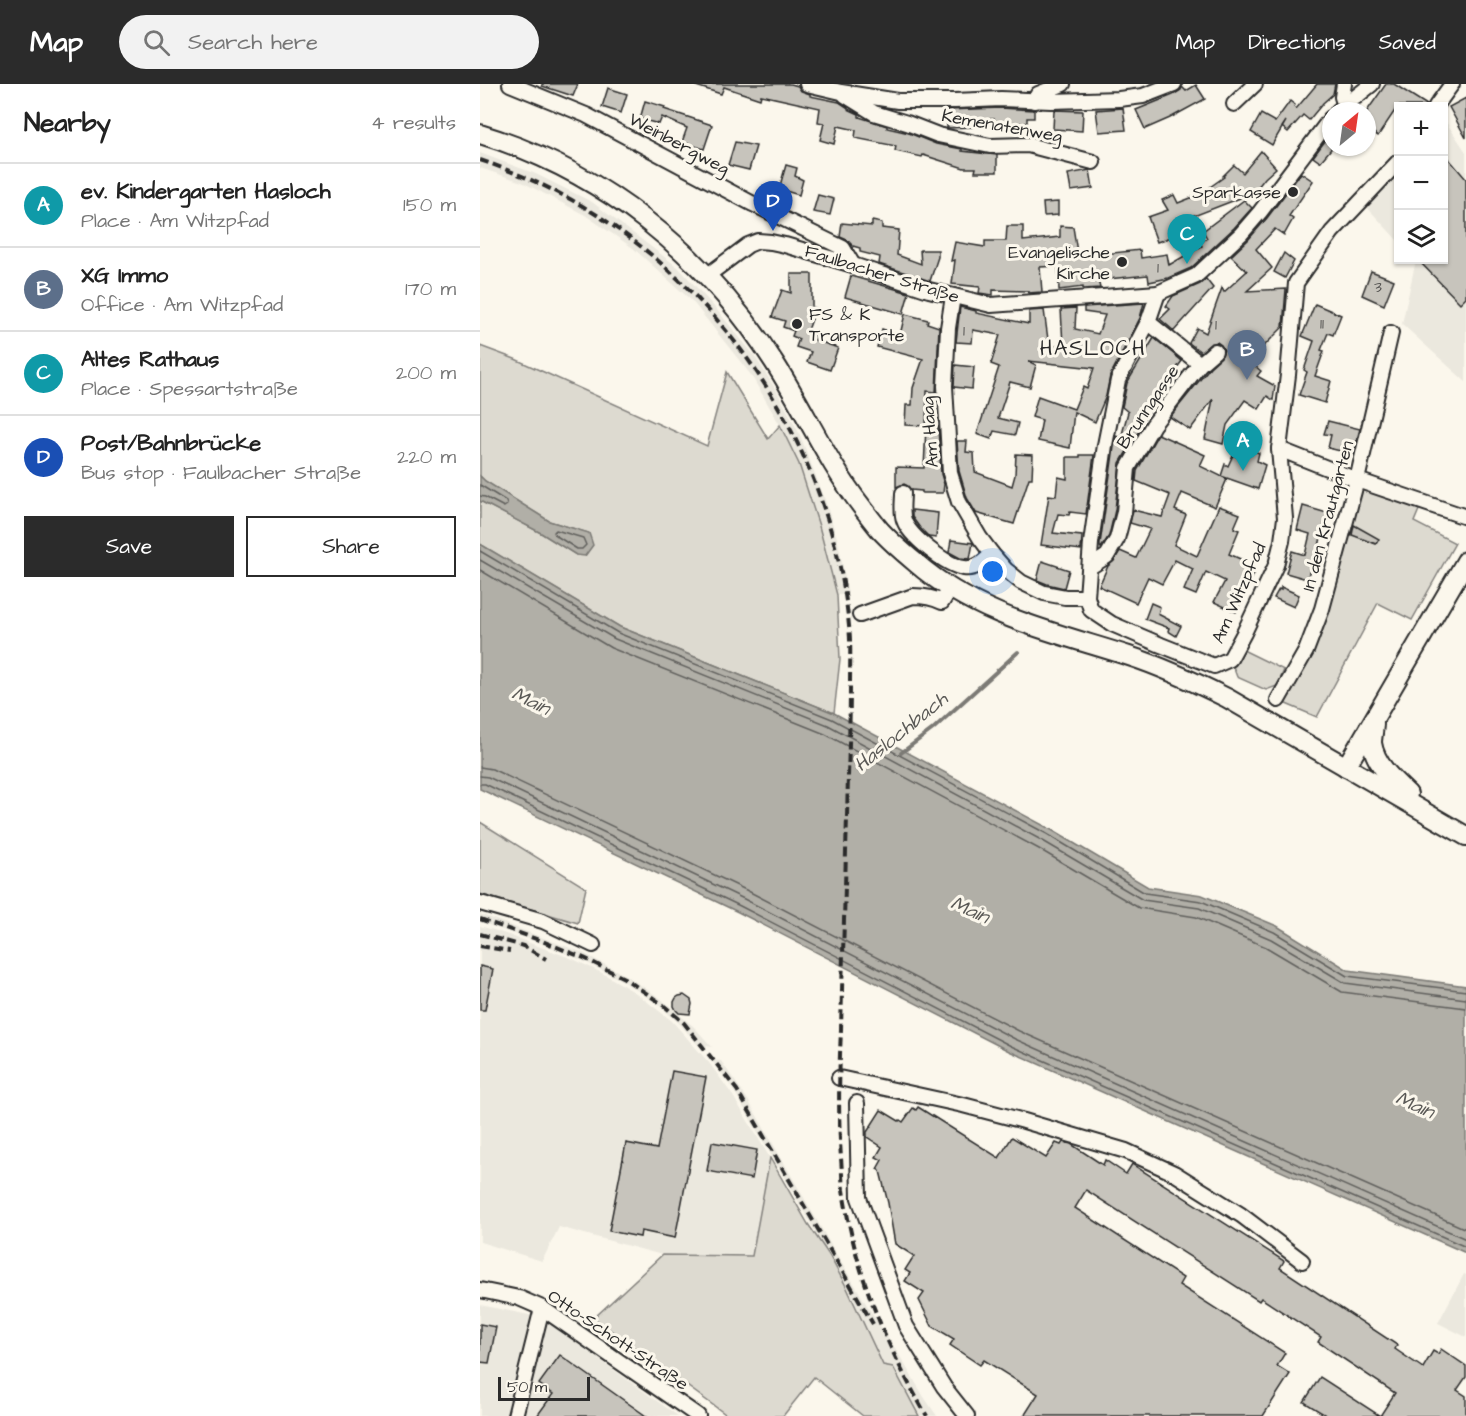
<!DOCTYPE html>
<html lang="en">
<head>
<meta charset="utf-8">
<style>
	:root { --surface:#fff; --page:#f2f2f2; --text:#222; --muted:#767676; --line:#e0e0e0; --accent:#2b2b2b }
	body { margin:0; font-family:"Architects Daughter",sans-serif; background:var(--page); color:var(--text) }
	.controls { position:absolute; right:18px; top:18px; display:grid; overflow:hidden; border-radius:0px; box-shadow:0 2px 4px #0004 }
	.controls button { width:54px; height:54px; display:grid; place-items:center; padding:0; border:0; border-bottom:2px solid var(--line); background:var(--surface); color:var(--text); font:30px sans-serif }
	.compass { position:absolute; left:842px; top:18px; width:54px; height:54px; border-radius:50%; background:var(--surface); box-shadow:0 2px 4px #0004; rotate:29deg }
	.scale { position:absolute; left:18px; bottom:15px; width:92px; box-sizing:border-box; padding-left:6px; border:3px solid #2b2b2b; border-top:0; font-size:16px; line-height:21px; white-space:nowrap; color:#2b2b2b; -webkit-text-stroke:4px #fbf7ec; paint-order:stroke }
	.you { position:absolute; left:513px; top:488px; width:21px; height:21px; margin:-15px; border:4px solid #fff; border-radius:50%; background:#1a73e8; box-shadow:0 0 0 9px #1a73e833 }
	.badge { display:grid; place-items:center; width:39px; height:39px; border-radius:50%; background:var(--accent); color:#fff; font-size:20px; font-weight:700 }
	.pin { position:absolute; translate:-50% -50px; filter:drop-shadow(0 2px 3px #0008) }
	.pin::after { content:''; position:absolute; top:32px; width:21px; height:18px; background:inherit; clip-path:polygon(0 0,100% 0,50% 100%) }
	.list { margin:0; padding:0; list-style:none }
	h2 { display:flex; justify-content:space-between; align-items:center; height:78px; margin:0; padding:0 24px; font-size:26px }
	h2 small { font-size:20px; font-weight:400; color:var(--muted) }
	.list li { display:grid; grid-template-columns:39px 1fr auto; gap:18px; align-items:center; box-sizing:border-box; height:84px; padding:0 24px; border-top:2px solid var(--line) }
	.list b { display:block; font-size:22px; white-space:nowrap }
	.list p { margin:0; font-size:20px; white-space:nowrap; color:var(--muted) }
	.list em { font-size:20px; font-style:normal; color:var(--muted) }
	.actions { display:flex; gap:12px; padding:18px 24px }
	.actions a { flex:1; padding:14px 0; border:2px solid var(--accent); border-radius:0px; text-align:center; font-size:21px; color:var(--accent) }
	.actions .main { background:var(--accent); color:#fff }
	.icon { flex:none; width:33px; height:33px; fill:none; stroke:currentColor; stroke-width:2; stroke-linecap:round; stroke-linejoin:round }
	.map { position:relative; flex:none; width:986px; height:1332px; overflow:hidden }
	header { display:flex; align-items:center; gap:36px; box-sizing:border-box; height:84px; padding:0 30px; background:var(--accent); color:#fff }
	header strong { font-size:28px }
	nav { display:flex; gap:33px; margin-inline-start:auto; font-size:21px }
	.search { width:420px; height:54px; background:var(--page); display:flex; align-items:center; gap:15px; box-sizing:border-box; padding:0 21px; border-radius:33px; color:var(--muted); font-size:22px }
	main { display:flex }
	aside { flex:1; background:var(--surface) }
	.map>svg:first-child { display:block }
	.built { fill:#ebe8de }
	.green { fill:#dddad0; stroke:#84827e; stroke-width:1.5 }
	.water { fill:#b1afa7; stroke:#7b7a75; stroke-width:1.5 }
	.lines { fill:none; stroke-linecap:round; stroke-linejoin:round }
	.shore { stroke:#61605d; stroke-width:1.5 }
	.stream { stroke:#7b7a75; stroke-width:4 }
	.building { fill:#c7c4bc; stroke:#2b2b2b; stroke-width:1.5 }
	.minor-casing { stroke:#2b2b2b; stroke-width:18 }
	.major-casing { stroke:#2b2b2b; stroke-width:22 }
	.minor { stroke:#fbf7ec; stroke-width:14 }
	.major { stroke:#fbf7ec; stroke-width:18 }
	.rail { stroke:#2b2b2b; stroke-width:4; stroke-dasharray:9 4.5; stroke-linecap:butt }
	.poi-dot { fill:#2b2b2b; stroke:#fbf7ec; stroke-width:2 }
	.labels { text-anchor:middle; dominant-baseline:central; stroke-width:6; stroke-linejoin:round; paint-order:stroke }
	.number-label { font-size:15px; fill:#52514f }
	.street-label { font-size:18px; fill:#2b2b2b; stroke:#fbf7ec }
	.poi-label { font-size:18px; fill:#2b2b2b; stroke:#fbf7ec; text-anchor:end }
	.water-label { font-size:20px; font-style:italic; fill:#5a5956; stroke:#fbf7ec }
	.quarter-label { font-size:21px; letter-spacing:1.5px; fill:#2b2b2b; stroke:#fbf7ec }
</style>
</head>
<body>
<header>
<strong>Map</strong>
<div class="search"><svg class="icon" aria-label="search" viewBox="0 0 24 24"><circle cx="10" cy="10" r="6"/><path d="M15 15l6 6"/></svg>Search here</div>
<nav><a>Map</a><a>Directions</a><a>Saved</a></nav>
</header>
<main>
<aside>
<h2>Nearby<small>4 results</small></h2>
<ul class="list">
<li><span class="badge" style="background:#0f9aa8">A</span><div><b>ev. Kindergarten Hasloch</b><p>Place · Am Witzpfad</p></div><em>150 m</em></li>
<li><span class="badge" style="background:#5c6f8a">B</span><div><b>XG Immo</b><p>Office · Am Witzpfad</p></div><em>170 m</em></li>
<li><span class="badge" style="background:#0f9aa8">C</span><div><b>Altes Rathaus</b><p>Place · Spessartstraße</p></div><em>200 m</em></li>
<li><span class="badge" style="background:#1a4fb4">D</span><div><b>Post/Bahnbrücke</b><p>Bus stop · Faulbacher Straße</p></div><em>220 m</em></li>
</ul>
<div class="actions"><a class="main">Save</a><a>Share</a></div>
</aside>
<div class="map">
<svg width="986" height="1332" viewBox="0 0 986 1332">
	<rect width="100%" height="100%" fill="#fbf7ec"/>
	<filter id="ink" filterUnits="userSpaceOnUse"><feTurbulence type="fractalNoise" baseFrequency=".0167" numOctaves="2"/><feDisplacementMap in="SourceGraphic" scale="12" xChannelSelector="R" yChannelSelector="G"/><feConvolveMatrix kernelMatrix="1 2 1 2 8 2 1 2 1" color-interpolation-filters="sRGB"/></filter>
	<g filter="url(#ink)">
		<g class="built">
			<polygon points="964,35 986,68 986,298 922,240 936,176 964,176"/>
			<polygon points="0,69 56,90 112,118 199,184 237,226 274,271 297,307 320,351 345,416 358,457 368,510 357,511 339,442 319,380 300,341 271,291 212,217 153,164 105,131 42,98 0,84"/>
			<polygon points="918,85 918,157 885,121"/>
			<polygon points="0,830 101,868 145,891 180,914 214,943 232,963 217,960 200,940 180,922 143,897 103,877 63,860 0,838"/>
			<polygon points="0,842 23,849 93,875 124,890 156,909 192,937 230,980 253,1012 290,1074 272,1172 182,1171 79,1143 62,1177 0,1158"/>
			<polygon points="231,976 241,977 268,1016 355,1168 390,1226 415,1264 444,1313 457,1332 439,1332 413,1283 403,1281 366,1202 349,1171 257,1012 244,992"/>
			<polygon points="984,1190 986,1191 986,1253 958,1239"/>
			<polygon points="0,1221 49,1231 74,1243 198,1332 0,1332"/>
		</g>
		<g class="green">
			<polygon points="0,262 35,275 227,362 247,288 288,355 300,341 319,380 339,442 357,511 360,575 354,629 140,543 0,460 0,417 61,449 96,471 108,449 69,437 5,397 0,392"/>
			<polygon points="881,401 941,421 934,438 975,459 932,536 898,519 837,633 799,617"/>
			<polygon points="763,566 804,586 797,602 786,606 757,593 753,582"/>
			<polygon points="0,738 106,804 98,839 0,810"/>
			<polygon points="290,1074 328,1140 349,1171 366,1202 403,1281 413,1283 439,1332 383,1332 334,1293 303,1332 248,1332 114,1234 182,1171 272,1172"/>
		</g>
		<g class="water">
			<polygon points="0,392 5,397 69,437 109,449 113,461 105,472 96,471 61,449 0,417"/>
			<polygon points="0,460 140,543 354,629 570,745 668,803 722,811 797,842 868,886 986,902 986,1169 529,967 258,828 0,705"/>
		</g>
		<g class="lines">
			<g class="shore">
				<polyline points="0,401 26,417 27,421 24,423 5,413 0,412"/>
				<polygon points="76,446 103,454 106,461 102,465 97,465 75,451 74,448"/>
				<polyline points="0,467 138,549 352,635 567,750 665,809 721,817 794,848 867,892 986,907"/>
				<polyline points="0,476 135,555 348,641 563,757 663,816 719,824 791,855 865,899 986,915"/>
				<polyline points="0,486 131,564 345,650 559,765 659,824 716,833 786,863 862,908 986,924"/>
				<polyline points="0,683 12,685 268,807 539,947 986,1145"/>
				<polyline points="0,692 8,693 264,815 535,955 986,1155"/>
				<polyline points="0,700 5,700 260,822 531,962 986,1163"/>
			</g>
			<polyline class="stream" points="421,669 453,645 538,568"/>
		</g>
		<g class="building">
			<polygon points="62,0 98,0 93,12 62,2"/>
			<polygon points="216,0 311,0 318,2 321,7 330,10 330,12 359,18 368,24 368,25 379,30 379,33 407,42 407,44 429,49 456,60 482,65 482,67 517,71 517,88 495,88 496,84 484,84 443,71 442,73 415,67 416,62 375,54 376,46 358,42 354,60 340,56 344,39 338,38 340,24 281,11 280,15 244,3 241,10 216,2"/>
			<polygon points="837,0 855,0 853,10 843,19 829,36 823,31 808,48 802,43 806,37 792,61 771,48 781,30 795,38 810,17 815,21 814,23 816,25"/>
			<polygon points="906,0 914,0 947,21 947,22 918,22 898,52 887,44 887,27"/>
			<polygon points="716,1 725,15 690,34 665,45 656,26 693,11 701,6 702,3 706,7"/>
			<polygon points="128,4 147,10 141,29 122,23"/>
			<polygon points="986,14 986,54 969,23"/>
			<polygon points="165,17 185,23 184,25 232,41 224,65 202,58 207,44 182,33 179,40 160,35"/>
			<polygon points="521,24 554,26 554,34 547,34 547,39 528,39 528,42 514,42 514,35 492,36 493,43 467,44 467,26"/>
			<polygon points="643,24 646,46 619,48 616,26"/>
			<polygon points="574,26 603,27 602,47 573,45"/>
			<polygon points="851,49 851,65 840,78 833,73"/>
			<polygon points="255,58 276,62 269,86 248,81"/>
			<polygon points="781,67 796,84 785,94 773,109 714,132 714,131 693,140 697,151 677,158 668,133 688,126 682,116 694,111 698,119 731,106 730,103 744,93 743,92 754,81 763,89"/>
			<polygon points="963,68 986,95 986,213 980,219 938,176 963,176"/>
			<polygon points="306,81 317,84 315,92 323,96 319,111 299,105"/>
			<polygon points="610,86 613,104 591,107 588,90"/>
			<polygon points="821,89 833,97 809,132 813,135 804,151 795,145 776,165 792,184 767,207 806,205 803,243 769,277 781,287 777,292 795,302 793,316 787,312 779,325 765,316 747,341 743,360 725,355 733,315 710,346 690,333 719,297 730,283 741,273 744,266 741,261 737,258 730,260 721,268 709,259 717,244 726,249 742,204 744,208 767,187 751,172 768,156 787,134"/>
			<polygon points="338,111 354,115 350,131 333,128"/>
			<polygon points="764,116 772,124 754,144 711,184 688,194 669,198 668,191 618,196 620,204 603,205 603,203 579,206 578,182 560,183 562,208 548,209 548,207 513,206 513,211 499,209 500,203 472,200 475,176 471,177 475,158 505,163 505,157 526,157 527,142 543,142 543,157 580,153 580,142 593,143 597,168 615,168 615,171 660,166 661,174 687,170 689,181 722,162 720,159 727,154 723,147"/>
			<polygon points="578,118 578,131 564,132 563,119"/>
			<polygon points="392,137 402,139 402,144 419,146 417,171 441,180 440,166 458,166 458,173 450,197 399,180 400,173 380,168 380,164 373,162 367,156 360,153 362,139 392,142"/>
			<polygon points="804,169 814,177 805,194 794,188"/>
			<polygon points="891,187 914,196 904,221 882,211"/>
			<polygon points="311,190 332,190 332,223 336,224 327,249 337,252 335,256 358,264 350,286 327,278 331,268 316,263 319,255 312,252 314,247 303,243 305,237 292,233 302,206 311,209"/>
			<polygon points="371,192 429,209 423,230 365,213"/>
			<polygon points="726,195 733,204 694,247 680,235 690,225 686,222 693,212 720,200"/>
			<polygon points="664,219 660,234 630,292 626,312 615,338 594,328 590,364 558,357 562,336 552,333 558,312 594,325 603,303 607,305 614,284 548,277 556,281 550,303 530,298 518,334 538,339 535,351 514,347 511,355 497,350 519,283 511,280 520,251 493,246 492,259 476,258 480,223 496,227 496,229 549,240 549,227 564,226 569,263 583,261 581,225 596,224 595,245 618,250 625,231 604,228 604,223"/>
			<polygon points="835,220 861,231 853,251 848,249 841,266 844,267 835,292 851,297 845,319 819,311 827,288 824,286 834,257 822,252"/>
			<polygon points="425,230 448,236 447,239 459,243 456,308 447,307 446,342 425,341 426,321 432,321 433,304 443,275 397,263 402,245 420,251"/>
			<polygon points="674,254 702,277 696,285 702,289 675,324 673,323 659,340 662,342 640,379 635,426 629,452 621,464 620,463 620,460 634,363 636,352 641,354 648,328 642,323 647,299"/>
			<polygon points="475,281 494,283 492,305 474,303"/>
			<polygon points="848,337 880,345 873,370 848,364 851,351 844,350"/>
			<polygon points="446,342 458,343 461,390 464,400 463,409 442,409 442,407 431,406 428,402 424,400 416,403 416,383 444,384"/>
			<polygon points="678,350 725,371 720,382 747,395 735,423 702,409 695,426 706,431 694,461 717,472 739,422 760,430 754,444 759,446 749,470 765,477 762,485 774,490 756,528 734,518 745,497 726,488 716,511 704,506 713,485 695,476 682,500 668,493 656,519 619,502 628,482 634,477 640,467 656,474 670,445 650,439 653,426 682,433 690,411 656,397 657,387"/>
			<polygon points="477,357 487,357 486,368 494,369 495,388 532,402 535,391 536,370 553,371 552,394 549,394 534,440 496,429 487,414 479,387"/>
			<polygon points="764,363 779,369 777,377 785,381 778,405 741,392 745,380 748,382 753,371 761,374"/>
			<polygon points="600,371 614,371 606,430 590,428 589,431 578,430 573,449 602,452 601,466 561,461 569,411 576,412 578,393 587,395 587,373 600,373"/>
			<polygon points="823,422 847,429 839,462 844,463 841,478 833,476 827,495 806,489 812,467 825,471 830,450 817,446"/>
			<polygon points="432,426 458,429 456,454 449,453 440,444 432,433"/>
			<polygon points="874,441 899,455 896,460 872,451"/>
			<polygon points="471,456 493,459 490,475 480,474 469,468"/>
			<polygon points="562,477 589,486 584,504 567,500 557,496"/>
			<polygon points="801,503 819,511 814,523 794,514 799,505 801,506"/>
			<polygon points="671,519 680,523 678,530 701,542 696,552 688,547 689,544 665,535"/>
			<polygon points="0,882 13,885 5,926 0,926"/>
			<polygon points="204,911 211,916 212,920 210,930 199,929 196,926 194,922 194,918 196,914 199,912"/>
			<polygon points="192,987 226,993 195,1154 161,1147 160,1153 129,1147 146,1059 177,1065"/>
			<polygon points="438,1023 519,1074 532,1053 566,1074 576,1059 581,1061 583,1058 591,1060 623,1081 625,1076 646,1090 652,1080 804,1177 800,1184 917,1261 915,1265 943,1284 953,1267 958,1270 961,1265 986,1282 986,1293 977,1306 986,1312 986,1332 847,1332 824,1318 840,1293 900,1332 915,1309 838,1258 841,1253 781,1214 779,1217 606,1106 595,1124 703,1194 699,1201 805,1269 797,1282 810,1290 783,1332 544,1332 558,1310 504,1276 500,1281 470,1261 474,1255 452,1242 439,1216 444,1209 425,1197 430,1189 425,1186 434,1172 415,1160 408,1119 400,1087 397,1085 402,1076 396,1073 402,1063 387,1053 387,1048 401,1026 419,1037 420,1036 423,1038 433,1024 436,1026"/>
			<polygon points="232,1058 277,1066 272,1095 227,1087"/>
			<polygon points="0,1240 16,1243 9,1279 0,1278"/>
			<polygon points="80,1271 166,1332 57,1332 73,1310 59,1300"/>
		</g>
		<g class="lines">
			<defs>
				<g id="minor">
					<polyline points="30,0 106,31 273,120 363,164 373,181"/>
					<polyline points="327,0 361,8 418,17 475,17 521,15 571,17 639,15 663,12 694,0"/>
					<polyline points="864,0 862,13 865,22"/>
					<polyline points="365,11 394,29 427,39 458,51 510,62 548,61 613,78"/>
					<polyline points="554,17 558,10 583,0"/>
					<polyline points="754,20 775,0"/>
					<polyline points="956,22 972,0"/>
					<polyline points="858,27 892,0"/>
					<polyline points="228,191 268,161 278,157 291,158 305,161 373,181 449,206 511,221 678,209 716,192 761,150 780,128 851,34"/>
					<polyline points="678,209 668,238 638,296 625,361 611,459 607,513 611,526 632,540 681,561 734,582 750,575 764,549 796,481 802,457 805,434 799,365 808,291 816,199 852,148 918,78"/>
					<polyline points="473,212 468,244 465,302 470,389 479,418 500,454 512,470 526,486 541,498 564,509 585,513 607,513"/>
					<polyline points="668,238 720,280"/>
					<polyline points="799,365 877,396 986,433"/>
					<path d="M 423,409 C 423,417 421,428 424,436 C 429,452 467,482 484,484 C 496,486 504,477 512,470"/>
					<polyline points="610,483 627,472 637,455 644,428 648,384 673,341 720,280 735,267"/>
					<path d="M 380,531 L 433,512 C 444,512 452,513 462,518 L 470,505"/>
					<polyline points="798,616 826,567 842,525 877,396 911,249"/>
					<polyline points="0,819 63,837 113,861"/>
					<polyline points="359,994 483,1021 544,1037 646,1067 694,1089 761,1131 822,1177"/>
					<polyline points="377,1019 379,1114 426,1242 464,1303 487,1332"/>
					<polyline points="0,1206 39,1214 62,1224 218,1332"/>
					<polyline points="35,1332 62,1224"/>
				</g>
				<g id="major">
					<path d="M 0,50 C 123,87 225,170 294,278 C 325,326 347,378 382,423 C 388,431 394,439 400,446 C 411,458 424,469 436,479 C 497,532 574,548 649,572 C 683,583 715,598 747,614 L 986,752"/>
					<path d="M 894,639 C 894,645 892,653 892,659 C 895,680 913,696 928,710"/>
					<polyline points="866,683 986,477"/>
				</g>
			</defs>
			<use href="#minor" class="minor-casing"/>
			<use href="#major" class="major-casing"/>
			<use href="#minor" class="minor"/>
			<use href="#major" class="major"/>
			<g class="rail">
				<path d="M 0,76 C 41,90 81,108 117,131 C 257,221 353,376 369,542 C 371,560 370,580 370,599 C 370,630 369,661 368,692 C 366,777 363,861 361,946 C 359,989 358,1031 361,1074 C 362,1085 362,1096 363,1106 C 375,1188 405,1261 447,1332"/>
				<polyline points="0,835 62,857 104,874 144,894 182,920 204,939 257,1006 393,1240"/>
				<polyline points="0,850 43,862 66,875"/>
				<polyline points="0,862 30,867"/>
			</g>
		</g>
	</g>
	<g class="poi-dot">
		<circle cx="813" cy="108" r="6"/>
		<circle cx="642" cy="178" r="6"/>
		<circle cx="317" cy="240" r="6"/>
	</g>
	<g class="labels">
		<g class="number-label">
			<text x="678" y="184">1</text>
			<text x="898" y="203">3</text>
			<text x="842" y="240">11</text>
			<text x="736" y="241">1</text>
			<text x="484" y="247">1</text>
		</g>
		<g class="street-label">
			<text transform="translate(522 42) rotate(10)">Kemenatenweg</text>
			<text transform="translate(199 60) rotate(28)">Weinbergweg</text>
			<text transform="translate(402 190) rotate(17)">Faulbacher Straße</text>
			<text transform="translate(668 323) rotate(-56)">Brunngasse</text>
			<text transform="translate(450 348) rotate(-94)">Am Haag</text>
			<text transform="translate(848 432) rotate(-75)">In den Krautgärten</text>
			<text transform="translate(759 509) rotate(-66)">Am Witzpfad</text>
			<text transform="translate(138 1256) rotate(34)">Otto-Schott-Straße</text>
		</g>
		<g class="poi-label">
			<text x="801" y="108">Sparkasse</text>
			<text x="630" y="168">Evangelische<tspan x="630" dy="21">Kirche</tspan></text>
			<text x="329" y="230" text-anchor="start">FS &amp; K<tspan x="329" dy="21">Transporte</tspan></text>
		</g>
		<g class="water-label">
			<text transform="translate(51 617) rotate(26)">Main</text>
			<text transform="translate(421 648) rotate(-39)">Haslochbach</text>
			<text transform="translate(490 826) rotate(24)">Main</text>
			<text transform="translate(935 1021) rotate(24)">Main</text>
		</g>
		<g class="quarter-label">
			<text x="613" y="264">HASLOCH</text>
		</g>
	</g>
</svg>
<div class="controls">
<button>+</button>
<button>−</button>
<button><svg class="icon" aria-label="layers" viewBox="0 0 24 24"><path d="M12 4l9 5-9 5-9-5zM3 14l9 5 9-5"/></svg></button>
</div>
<svg class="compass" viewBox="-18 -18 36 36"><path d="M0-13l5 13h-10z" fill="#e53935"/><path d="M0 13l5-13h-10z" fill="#767676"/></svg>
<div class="scale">50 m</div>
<div class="you"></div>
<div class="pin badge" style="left:763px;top:387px;background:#0f9aa8">A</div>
<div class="pin badge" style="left:767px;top:296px;background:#5c6f8a">B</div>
<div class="pin badge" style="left:707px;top:180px;background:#0f9aa8">C</div>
<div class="pin badge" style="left:293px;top:147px;background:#1a4fb4">D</div>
</div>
</main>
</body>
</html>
